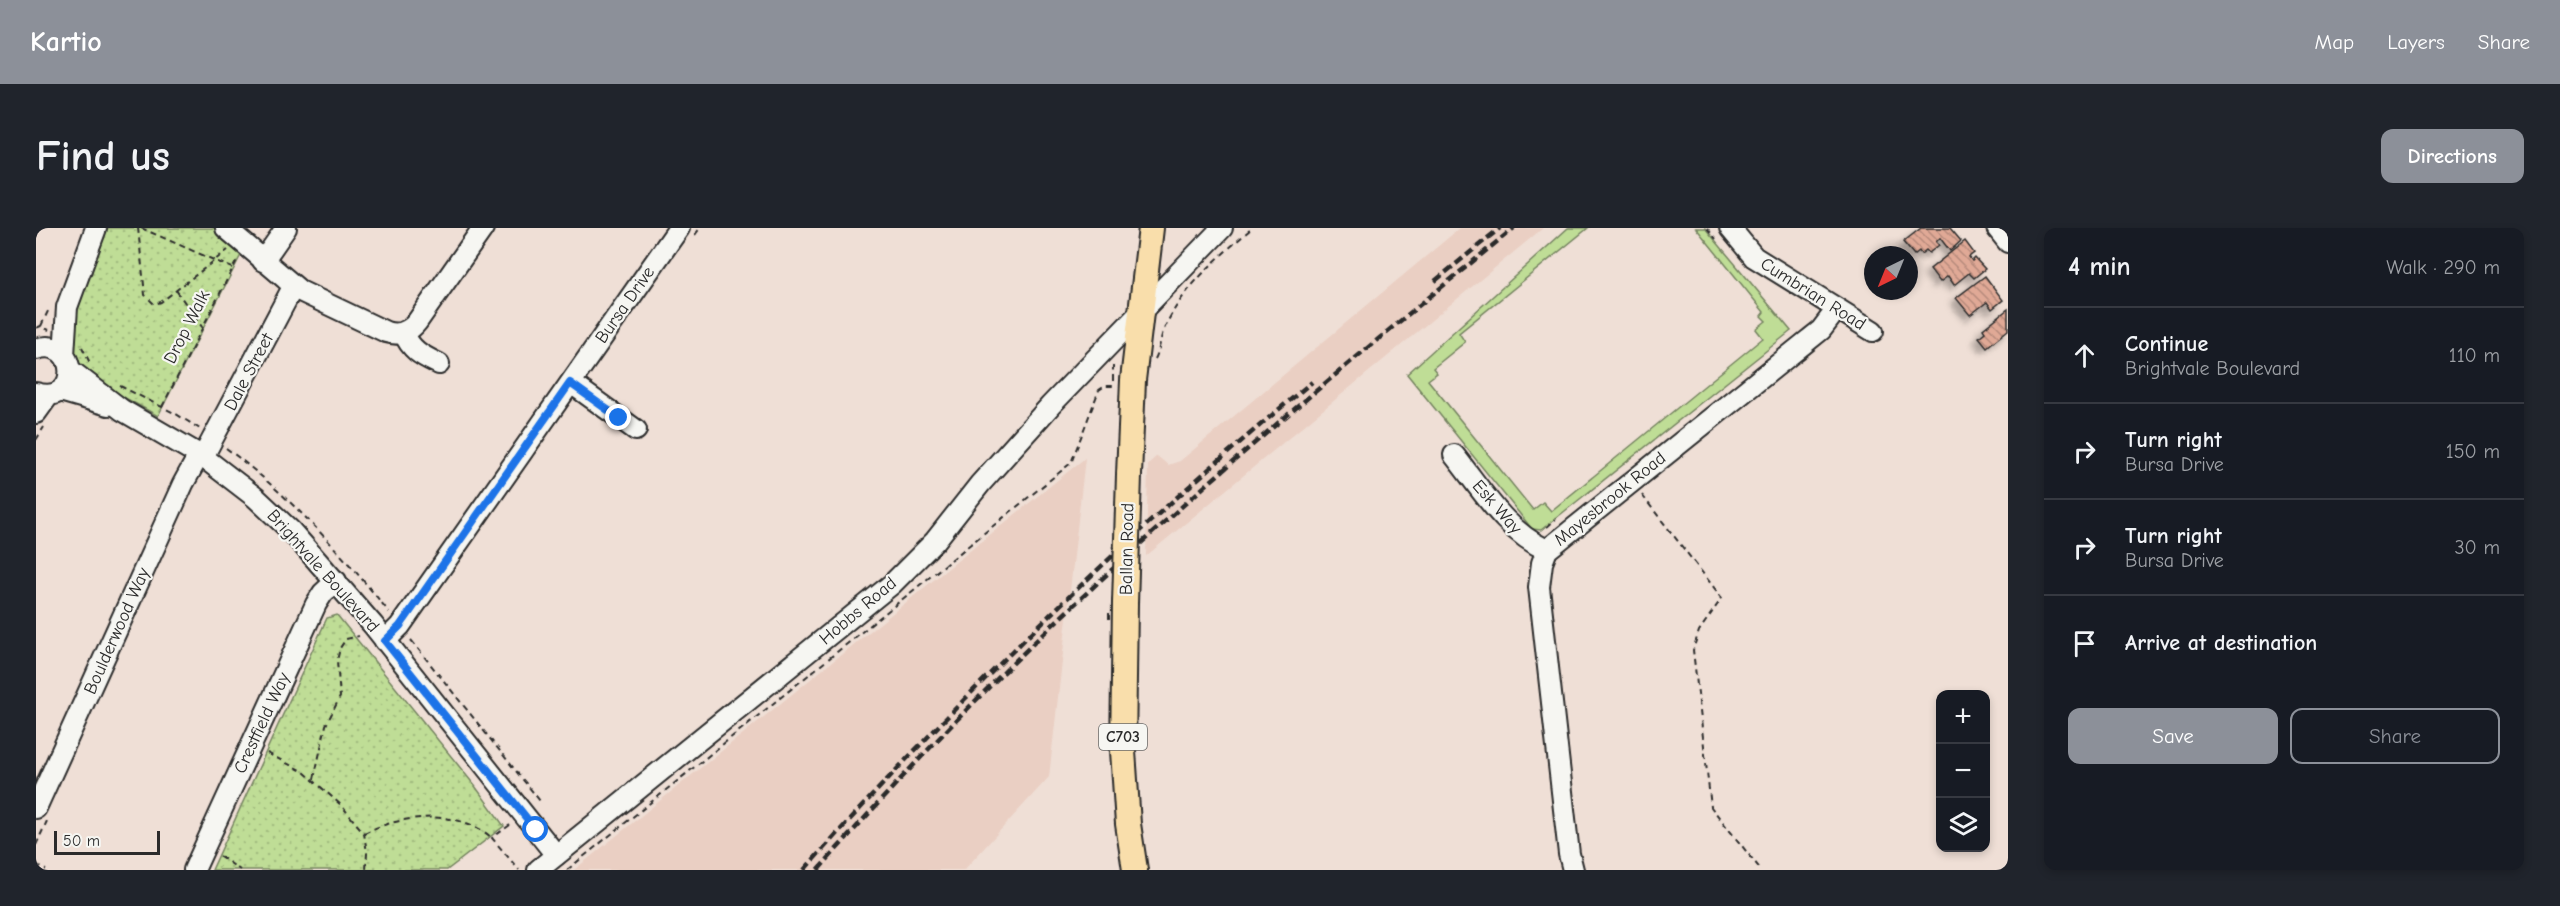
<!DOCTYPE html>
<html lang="en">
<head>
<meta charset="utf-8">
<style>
	:root { --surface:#171b24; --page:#20242c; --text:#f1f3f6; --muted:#9ea1a6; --line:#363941; --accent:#8c9099 }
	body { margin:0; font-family:"Comic Neue",sans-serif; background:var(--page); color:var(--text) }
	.controls { position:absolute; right:18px; bottom:18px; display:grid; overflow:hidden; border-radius:12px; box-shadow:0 3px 9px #0003 }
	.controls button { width:54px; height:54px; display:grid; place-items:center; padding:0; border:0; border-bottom:2px solid var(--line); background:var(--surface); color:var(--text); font:30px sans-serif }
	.compass { position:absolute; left:1828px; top:18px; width:54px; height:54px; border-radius:50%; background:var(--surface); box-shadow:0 3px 9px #0003; rotate:223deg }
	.scale { position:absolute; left:18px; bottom:15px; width:106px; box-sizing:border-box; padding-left:6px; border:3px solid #2b2b2b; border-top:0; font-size:16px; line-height:21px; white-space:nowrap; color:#2b2b2b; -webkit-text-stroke:4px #f6f6f2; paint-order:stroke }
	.stop { position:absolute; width:18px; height:18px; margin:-14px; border:4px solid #1a73e8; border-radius:50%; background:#fff }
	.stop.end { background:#1a73e8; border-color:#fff; box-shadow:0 2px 6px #0008 }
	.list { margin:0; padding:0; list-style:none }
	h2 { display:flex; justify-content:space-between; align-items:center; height:78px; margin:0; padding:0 24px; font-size:26px }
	h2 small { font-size:20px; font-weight:400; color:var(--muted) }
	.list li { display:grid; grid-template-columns:39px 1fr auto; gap:18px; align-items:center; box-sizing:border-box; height:96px; padding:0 24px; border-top:2px solid var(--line) }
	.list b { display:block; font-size:22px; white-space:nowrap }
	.list p { margin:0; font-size:20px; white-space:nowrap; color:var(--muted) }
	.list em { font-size:20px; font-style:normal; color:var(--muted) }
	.actions { display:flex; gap:12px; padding:18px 24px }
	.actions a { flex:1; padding:14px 0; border:2px solid var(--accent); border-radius:12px; text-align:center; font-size:21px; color:var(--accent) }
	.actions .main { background:var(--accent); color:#fff }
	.icon { flex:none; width:33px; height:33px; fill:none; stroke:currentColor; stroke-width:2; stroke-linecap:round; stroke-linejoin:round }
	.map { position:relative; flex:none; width:1972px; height:642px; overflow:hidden; border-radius:12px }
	header { display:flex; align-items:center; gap:36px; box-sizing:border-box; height:84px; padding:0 30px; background:var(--accent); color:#fff }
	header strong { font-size:28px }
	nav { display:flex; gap:33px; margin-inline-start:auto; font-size:21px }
	.intro { display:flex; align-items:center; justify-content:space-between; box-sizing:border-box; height:144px; padding:0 36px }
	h1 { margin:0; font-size:42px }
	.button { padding:15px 27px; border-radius:12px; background:var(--accent); color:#fff; font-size:21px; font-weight:700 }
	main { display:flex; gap:36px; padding:0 36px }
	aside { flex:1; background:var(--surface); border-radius:12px; box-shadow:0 3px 9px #0003 }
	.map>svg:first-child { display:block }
	.built { fill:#eacfc3 }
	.grass { fill:url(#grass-dots); stroke:#758460; stroke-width:1.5 }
	.garden { fill:#bfdd96; stroke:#758460; stroke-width:1.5 }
	.building { fill:url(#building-back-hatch); stroke:#2b2b2b; stroke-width:1.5; filter:url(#shadow) }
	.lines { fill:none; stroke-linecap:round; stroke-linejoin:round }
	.minor-casing { stroke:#2b2b2b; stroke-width:24 }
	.major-casing { stroke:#2b2b2b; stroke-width:28 }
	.path { stroke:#2b2b2b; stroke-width:2; stroke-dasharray:6 4.5; stroke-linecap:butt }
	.minor { stroke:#f6f6f2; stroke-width:20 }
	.major { stroke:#f9deab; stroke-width:24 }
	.rail { stroke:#2b2b2b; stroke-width:4.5; stroke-dasharray:9 4.5; stroke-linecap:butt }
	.major-bridge-casing { stroke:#2b2b2b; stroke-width:28; stroke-linecap:butt }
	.path-bridge { stroke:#2b2b2b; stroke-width:2; stroke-dasharray:6 4.5; stroke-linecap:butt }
	.major-bridge { stroke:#f9deab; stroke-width:24 }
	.route { stroke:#1a73e8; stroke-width:8 }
	.labels { text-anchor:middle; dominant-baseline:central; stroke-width:4.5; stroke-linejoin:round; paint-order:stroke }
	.shield { fill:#f6f6f2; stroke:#686867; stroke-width:1.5 }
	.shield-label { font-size:16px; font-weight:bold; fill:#2b2b2b }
	.street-label { font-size:18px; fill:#2b2b2b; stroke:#f6f6f2 }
</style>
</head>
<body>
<header>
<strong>Kartio</strong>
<nav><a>Map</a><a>Layers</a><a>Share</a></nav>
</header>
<div class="intro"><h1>Find us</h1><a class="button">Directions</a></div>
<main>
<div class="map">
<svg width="1972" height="642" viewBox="0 0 1972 642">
	<defs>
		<pattern id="grass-dots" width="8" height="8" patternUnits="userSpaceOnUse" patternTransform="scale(1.5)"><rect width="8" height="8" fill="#bfdd96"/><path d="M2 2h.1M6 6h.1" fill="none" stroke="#a4be81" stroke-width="1.8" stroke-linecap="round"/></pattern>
		<pattern id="building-back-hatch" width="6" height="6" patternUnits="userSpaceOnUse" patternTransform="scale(1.5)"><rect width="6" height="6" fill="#e0a996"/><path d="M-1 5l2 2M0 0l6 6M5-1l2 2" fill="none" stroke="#b68a7b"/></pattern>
		<filter id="shadow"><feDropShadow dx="-5.5" dy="5.5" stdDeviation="3" flood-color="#0004"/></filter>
	</defs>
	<rect width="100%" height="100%" fill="#efdfd6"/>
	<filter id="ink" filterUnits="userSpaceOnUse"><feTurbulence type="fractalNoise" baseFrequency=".0167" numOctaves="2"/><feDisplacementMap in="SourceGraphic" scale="12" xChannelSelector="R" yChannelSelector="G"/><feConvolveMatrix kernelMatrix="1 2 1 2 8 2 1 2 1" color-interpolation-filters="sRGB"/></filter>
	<g filter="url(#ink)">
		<g class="built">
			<polygon points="1424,0 1507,0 1110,328 1112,236 1121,228 1132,237 1144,233"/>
			<polygon points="1049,230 1013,549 928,642 538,642"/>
		</g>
		<g class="grass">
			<path d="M 69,0 L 178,0 L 206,25 L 122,188 L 84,167 L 78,168 C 67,158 53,149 43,137 C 18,107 57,33 69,0 Z"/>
			<polygon points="301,387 439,558 468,598 411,642 176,642 291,390"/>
		</g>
		<polygon class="garden" points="1532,0 1552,0 1423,105 1429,114 1397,140 1401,145 1392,152 1497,282 1507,274 1515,283 1727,110 1720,101 1730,93 1725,88 1728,84 1660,0 1669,0 1755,103 1505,302 1496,301 1371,146"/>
		<g class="building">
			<polygon points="1885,0 1914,0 1925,13 1914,23 1904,10 1900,14 1903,17 1893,25 1890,22 1885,26 1883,23 1878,27 1867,14"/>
			<polygon points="1929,13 1938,25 1933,29 1936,33 1939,30 1949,41 1938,50 1933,45 1918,57 1912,48 1904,54 1894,41"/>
			<polygon points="1949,48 1967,72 1956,81 1951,74 1934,87 1920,70"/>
			<polygon points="1972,81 1972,102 1951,119 1943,109 1949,104 1947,101"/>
		</g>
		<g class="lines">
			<defs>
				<g id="minor">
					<path d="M 190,0 L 264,63 L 350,104 C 363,108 373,104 381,94 L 447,0"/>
					<polyline points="1694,0 1718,29 1837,103"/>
					<polyline points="1961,0 1972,14"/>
					<polyline points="227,33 250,0"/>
					<path d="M 368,105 C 375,123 387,128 403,136"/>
					<path d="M 0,121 C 43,107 46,179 0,165"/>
					<polyline points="28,127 31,79 60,0"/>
					<polyline points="34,142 86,182 167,229 219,269 255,303 337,397 520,627"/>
					<polyline points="535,155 600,202"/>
					<polyline points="24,163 72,177"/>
					<polyline points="0,185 13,167"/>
					<path d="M 1418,227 C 1446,262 1470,304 1511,322"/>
					<polyline points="167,229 257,59"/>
					<polyline points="349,413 364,398 643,0"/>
					<polyline points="0,580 147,256 163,227"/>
					<polyline points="158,642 280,376 287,365 300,353"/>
					<polyline points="502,642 856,356 899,313 944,256 1015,177 1186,0"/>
					<polyline points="1537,642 1533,626 1503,359 1506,335 1511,322 1785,102 1801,81"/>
				</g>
				<g id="major">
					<polyline points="1093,247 1097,152 1115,0"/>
					<polyline points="1089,375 1087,523 1092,596 1099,642"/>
				</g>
			</defs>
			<use href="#minor" class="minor-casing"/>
			<use href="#major" class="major-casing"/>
			<g class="path">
				<polyline points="102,0 109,67 118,76 125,74 192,22"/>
				<polyline points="105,0 196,40"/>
				<polyline points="1671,0 1680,11"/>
				<polyline points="659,7 664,0"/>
				<polyline points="140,62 166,99"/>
				<polyline points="5,98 13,81"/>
				<polyline points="0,100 5,98 13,102"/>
				<polyline points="46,119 54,135"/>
				<path d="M 1119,131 C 1124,122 1124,109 1129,99 C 1147,59 1184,28 1216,0"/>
				<polyline points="1077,153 1077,138"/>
				<polyline points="84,158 140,186 164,201"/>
				<polyline points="126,179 201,32"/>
				<polyline points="0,212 8,199"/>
				<path d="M 190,220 C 253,267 304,323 353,384"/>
				<polyline points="1606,267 1686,370 1663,403 1657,422 1675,579 1725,642"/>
				<polyline points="1511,299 1520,291"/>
				<polyline points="375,412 504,573 501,575"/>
				<polyline points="231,525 268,544 305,577 328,605 331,625 330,642"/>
				<polyline points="278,551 290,497 304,469 301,433 304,420 310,411 323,408"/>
				<polyline points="474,597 456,610 483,642"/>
				<path d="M 328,605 C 365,587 423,580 456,610"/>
				<polyline points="0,617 11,593"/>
				<polyline points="184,628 204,642"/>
				<polyline points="0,636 10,642"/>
				<polyline points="531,642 1035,235 1063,162 1069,158 1077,158"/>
			</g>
			<use href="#minor" class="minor"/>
			<use href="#major" class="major"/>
			<g class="rail">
				<polyline points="1399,53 1464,0"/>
				<path d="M 768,642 C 925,467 1094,303 1276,154"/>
				<path d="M 782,642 C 868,545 958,450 1054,362 C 1190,235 1334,117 1478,0"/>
			</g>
			<defs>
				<polyline id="major-bridge" points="1089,375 1093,247"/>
			</defs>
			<use href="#major-bridge" class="major-bridge-casing"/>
			<polyline class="path-bridge" points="1073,391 1073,385"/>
			<use href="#major-bridge" class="major-bridge"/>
		</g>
	</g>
	<g class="lines" filter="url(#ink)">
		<polyline class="route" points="500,602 349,413 364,398 534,155 583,190"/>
	</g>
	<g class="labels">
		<rect class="shield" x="1063" y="496" width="48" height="26" rx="4.5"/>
		<g class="shield-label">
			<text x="1087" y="509">C703</text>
		</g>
		<g class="street-label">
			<text transform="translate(1777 66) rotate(32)">Cumbrian Road</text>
			<text transform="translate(589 77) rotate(-55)">Bursa Drive</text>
			<text transform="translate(151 99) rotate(-63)">Drop Walk</text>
			<text transform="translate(213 144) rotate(-62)">Dale Street</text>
			<text transform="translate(1574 271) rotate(-39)">Mayesbrook Road</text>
			<text transform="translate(1461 279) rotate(49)">Esk Way</text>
			<text transform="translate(1091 321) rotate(-89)">Ballan Road</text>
			<text transform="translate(287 343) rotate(48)">Brightvale Boulevard</text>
			<text transform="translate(822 383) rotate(-40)">Hobbs Road</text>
			<text transform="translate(81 403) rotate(-66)">Boulderwood Way</text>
			<text transform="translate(226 495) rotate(-65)">Crestfield Way</text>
		</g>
	</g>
</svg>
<div class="controls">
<button>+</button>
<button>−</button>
<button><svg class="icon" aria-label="layers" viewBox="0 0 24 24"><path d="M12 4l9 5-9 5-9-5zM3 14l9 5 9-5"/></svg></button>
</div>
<svg class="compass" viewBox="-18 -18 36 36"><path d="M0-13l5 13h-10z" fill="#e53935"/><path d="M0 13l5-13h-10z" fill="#9ea1a6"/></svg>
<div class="scale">50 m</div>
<div class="stop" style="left:500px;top:602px"></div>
<div class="stop end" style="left:583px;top:190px"></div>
</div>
<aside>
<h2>4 min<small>Walk · 290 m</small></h2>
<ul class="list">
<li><svg class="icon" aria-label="ahead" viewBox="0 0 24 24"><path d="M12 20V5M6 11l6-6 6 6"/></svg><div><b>Continue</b><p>Brightvale Boulevard</p></div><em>110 m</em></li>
<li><svg class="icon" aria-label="right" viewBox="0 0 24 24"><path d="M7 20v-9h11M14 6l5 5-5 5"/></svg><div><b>Turn right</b><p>Bursa Drive</p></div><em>150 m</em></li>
<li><svg class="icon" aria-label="right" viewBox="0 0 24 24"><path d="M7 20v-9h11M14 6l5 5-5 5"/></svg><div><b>Turn right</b><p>Bursa Drive</p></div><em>30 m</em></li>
<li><svg class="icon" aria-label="arrive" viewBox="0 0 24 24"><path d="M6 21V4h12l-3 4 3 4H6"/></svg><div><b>Arrive at destination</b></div></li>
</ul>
<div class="actions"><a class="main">Save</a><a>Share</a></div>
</aside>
</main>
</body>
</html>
